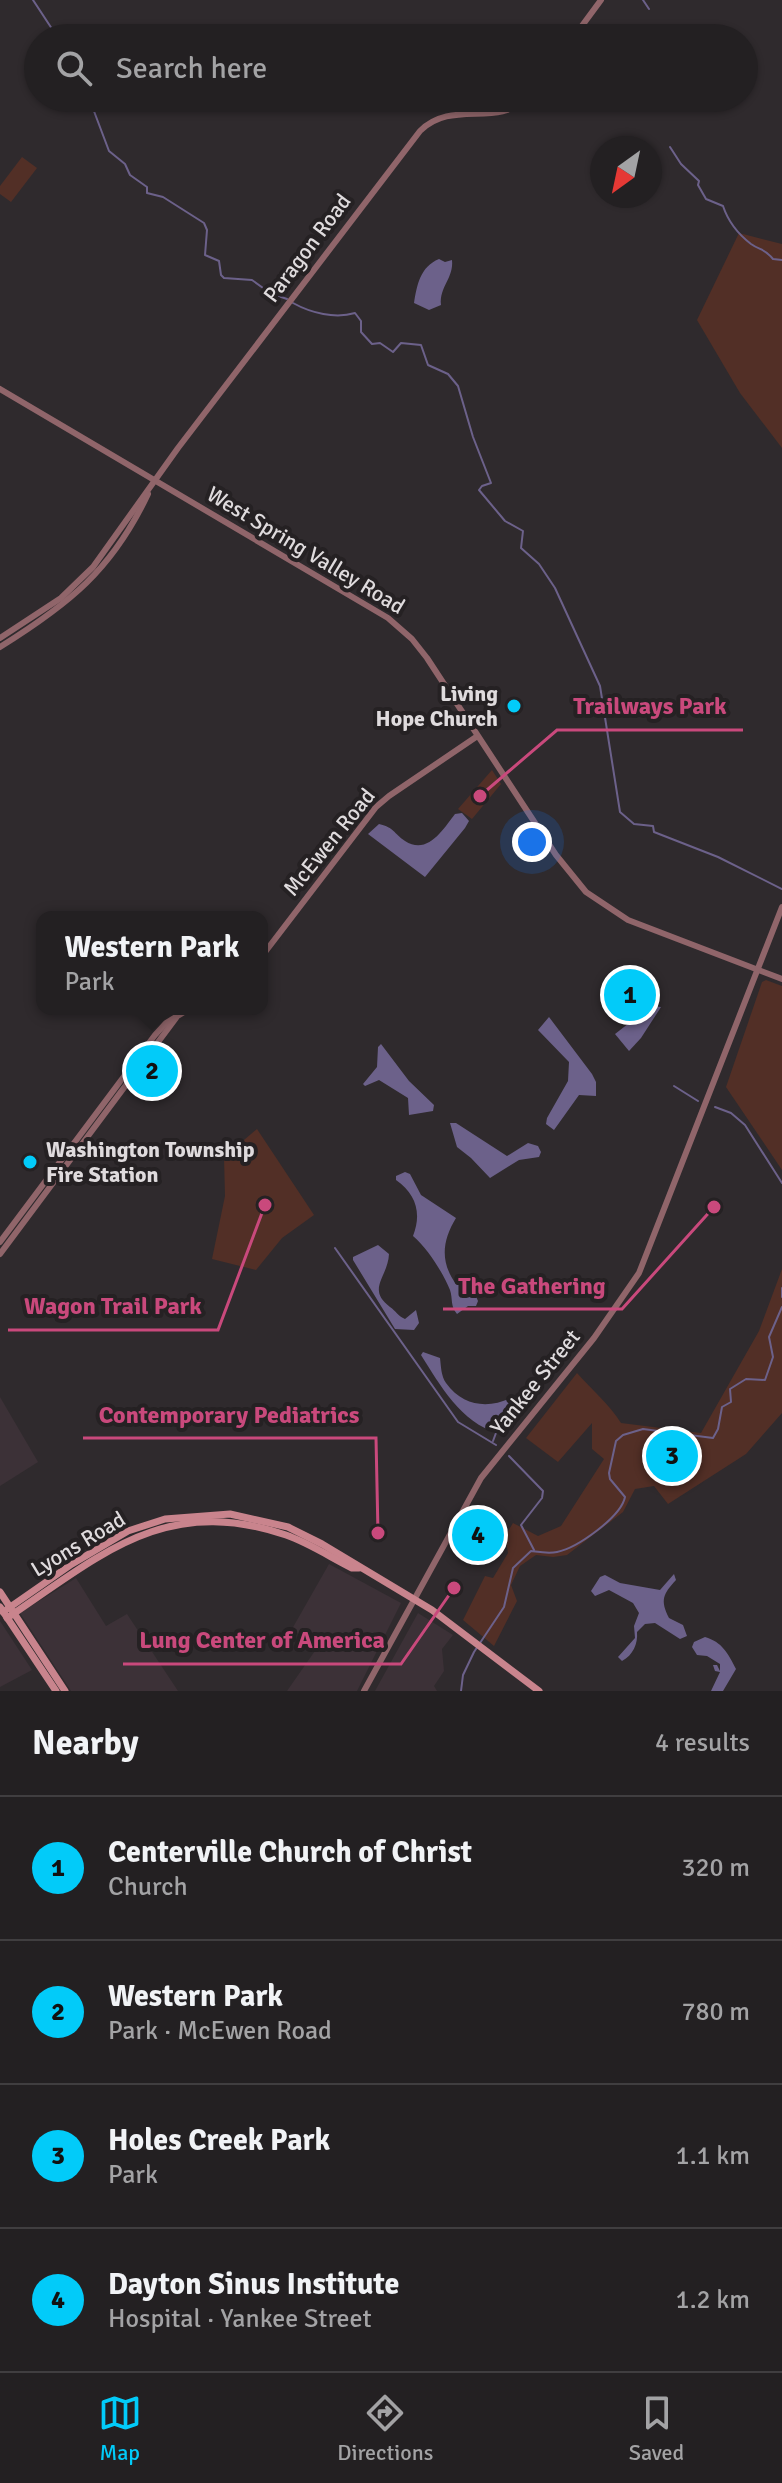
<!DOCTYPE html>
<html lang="en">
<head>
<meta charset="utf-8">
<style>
	:root { --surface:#232022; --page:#2f2d2f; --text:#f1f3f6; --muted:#a3a3a5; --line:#403e40; --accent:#02cbf9 }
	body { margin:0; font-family:Signika,sans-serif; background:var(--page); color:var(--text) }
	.compass { position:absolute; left:590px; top:136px; width:72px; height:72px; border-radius:50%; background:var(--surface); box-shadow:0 2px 6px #0004; rotate:213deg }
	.you { position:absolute; left:532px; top:842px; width:28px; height:28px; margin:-20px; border:6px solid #fff; border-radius:50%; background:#1a73e8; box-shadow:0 0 0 12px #1a73e833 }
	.badge { display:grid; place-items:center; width:52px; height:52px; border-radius:50%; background:var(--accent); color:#111; font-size:26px; font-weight:700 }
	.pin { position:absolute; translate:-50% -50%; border:4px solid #fff; box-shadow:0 2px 8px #0006 }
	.popup { position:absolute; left:36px; top:911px; width:232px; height:104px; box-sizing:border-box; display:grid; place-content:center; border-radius:16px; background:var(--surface); filter:drop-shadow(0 2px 6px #0005); font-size:26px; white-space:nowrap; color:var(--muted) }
	.popup b { font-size:30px; color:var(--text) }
	.popup::after { content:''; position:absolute; left:50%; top:100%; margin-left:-16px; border:16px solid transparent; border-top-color:var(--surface) }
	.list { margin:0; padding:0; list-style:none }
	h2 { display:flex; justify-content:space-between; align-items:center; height:104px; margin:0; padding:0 32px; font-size:34px }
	h2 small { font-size:26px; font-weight:400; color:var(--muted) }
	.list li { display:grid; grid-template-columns:52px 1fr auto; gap:24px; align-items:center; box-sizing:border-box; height:144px; padding:0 32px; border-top:2px solid var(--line) }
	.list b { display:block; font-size:30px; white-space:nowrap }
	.list p { margin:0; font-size:26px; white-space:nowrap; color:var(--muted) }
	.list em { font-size:26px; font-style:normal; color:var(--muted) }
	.icon { flex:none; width:44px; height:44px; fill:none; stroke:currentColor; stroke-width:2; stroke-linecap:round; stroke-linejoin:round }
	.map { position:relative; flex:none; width:782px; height:1691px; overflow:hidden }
	.search { position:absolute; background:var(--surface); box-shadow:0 2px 6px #0004; left:24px; right:24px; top:24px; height:88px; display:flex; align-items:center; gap:20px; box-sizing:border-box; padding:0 28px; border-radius:44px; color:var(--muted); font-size:30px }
	.sheet { height:680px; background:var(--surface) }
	nav { display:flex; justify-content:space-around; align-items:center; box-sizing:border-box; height:112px; border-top:2px solid var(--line); background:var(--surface); font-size:22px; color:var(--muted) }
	nav a { display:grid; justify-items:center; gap:4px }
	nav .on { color:var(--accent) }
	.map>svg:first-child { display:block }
	.built { fill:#3c3137 }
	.green { fill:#522f26 }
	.water { fill:#6c618a }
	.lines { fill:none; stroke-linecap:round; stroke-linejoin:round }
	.stream { stroke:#6c618a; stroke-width:2 }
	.tertiary { stroke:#90656a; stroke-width:6 }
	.secondary { stroke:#c9848d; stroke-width:7 }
	.poi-dot { fill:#02cbf9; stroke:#252123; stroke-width:3 }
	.labels { text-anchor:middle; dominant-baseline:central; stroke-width:8; stroke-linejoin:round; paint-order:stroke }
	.street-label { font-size:22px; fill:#dfdbdd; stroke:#252123 }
	.poi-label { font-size:22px; font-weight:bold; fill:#dfdbdd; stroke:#252123; text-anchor:end }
	.leader { fill:none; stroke:#c9497c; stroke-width:3 }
	.callout-dot { fill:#c9497c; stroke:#252123; stroke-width:3 }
	.callout-label { font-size:24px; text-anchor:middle; font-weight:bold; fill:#c9497c; stroke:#252123; stroke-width:8; stroke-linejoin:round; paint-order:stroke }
</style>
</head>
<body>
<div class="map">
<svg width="782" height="1691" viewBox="0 0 782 1691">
	<rect width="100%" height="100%" fill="#2f2a2d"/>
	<g class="built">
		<polygon points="0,1397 38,1462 0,1486"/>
		<polygon points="329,1564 401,1603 357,1691 287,1691 317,1648 292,1629"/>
		<polygon points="76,1578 106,1626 127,1614 178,1691 71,1691 20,1613"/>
		<polygon points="418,1613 453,1635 442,1649 444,1671 434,1686 437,1691 375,1691"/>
		<polygon points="0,1621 32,1670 0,1687"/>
	</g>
	<g class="green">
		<polygon points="22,157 37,168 11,202 0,194 0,186"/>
		<polygon points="739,233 782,244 782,448 740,393 697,320"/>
		<polygon points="492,770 501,784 472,819 458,809"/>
		<polygon points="766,980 782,986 782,1170 726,1087 762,982"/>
		<polygon points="257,1129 314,1215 282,1238 256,1270 212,1259 225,1196 224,1157"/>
		<path d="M 782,1269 L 782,1413 L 746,1454 L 668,1504 L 654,1486 L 635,1489 L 623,1512 L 567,1555 L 553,1557 L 536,1555 L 520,1566 L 511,1585 L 517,1601 L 494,1646 L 463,1620 L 485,1576 L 493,1578 L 508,1553 L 505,1536 L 513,1523 L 538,1536 L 561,1526 L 604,1459 L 592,1449 L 592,1423 L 558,1462 L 526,1438 L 577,1373 C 592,1390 609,1404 621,1423 L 701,1433 L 759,1331 Z"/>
	</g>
	<g class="water">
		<path d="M 439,259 L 445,262 L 452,260 C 454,278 439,287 441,305 L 429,310 L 414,303 C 417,285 420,267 439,259 Z"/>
		<path d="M 462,813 L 469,821 L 465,828 L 425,877 L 368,834 L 379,824 C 395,828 393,833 405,841 C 428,856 444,828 455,814 Z"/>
		<polygon points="651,1006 661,1007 641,1038 629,1051 615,1034"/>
		<polygon points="549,1017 592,1074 596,1082 596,1096 579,1095 554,1130 546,1124 547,1118 568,1081 569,1062 538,1030"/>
		<polygon points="381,1044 409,1081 434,1105 433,1111 409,1115 408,1098 379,1080 365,1086 363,1084 377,1067 378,1047"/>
		<polygon points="450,1123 456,1123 507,1156 528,1143 538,1146 541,1152 539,1157 519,1160 490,1178 471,1158 457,1147"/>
		<path d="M 405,1172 L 410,1174 L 421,1195 L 456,1218 C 442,1241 440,1262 456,1284 L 472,1287 L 478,1301 L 476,1306 L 468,1306 L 457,1314 C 450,1306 453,1299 450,1290 C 442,1271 428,1249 413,1236 C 422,1213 416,1194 396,1180 L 396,1176 Z"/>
		<path d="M 378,1245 L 389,1254 C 388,1277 366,1289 390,1307 C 396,1311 398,1316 405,1319 L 416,1310 L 419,1323 L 414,1330 L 395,1329 L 353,1260 L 353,1257 Z"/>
		<path d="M 423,1352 L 440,1358 C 441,1366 441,1376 446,1383 C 470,1416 508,1406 534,1383 L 538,1386 L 510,1422 L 498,1433 C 461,1423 440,1385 421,1355 Z"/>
		<path d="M 674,1574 L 676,1580 C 663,1594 660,1600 669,1618 L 683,1625 L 687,1636 L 680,1639 L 655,1623 L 645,1624 L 637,1632 C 638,1644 633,1655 622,1661 L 618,1657 L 635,1638 L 634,1626 L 639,1613 L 633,1603 L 609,1590 L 595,1596 L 591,1591 L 600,1577 L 605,1575 L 620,1583 L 660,1590 Z"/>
		<path d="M 705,1637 C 722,1642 728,1653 736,1669 L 723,1691 L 711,1691 L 720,1672 L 715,1671 L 713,1665 L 717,1665 L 720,1671 L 720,1664 L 707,1656 L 697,1655 L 692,1647 L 694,1642 Z"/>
	</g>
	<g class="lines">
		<g class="stream">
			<polyline points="33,0 58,38"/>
			<polyline points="643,0 649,9"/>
			<polyline points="89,98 109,151 125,164 130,175 147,187 147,193 163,197 204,223 207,230 205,255 219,261 221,275 224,278 252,280 270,293 287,299"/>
			<path d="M 670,147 L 681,164 L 699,181 L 698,185 L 706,199 L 723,206 C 728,221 738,234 751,244 C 761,251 764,248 773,259 L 782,260"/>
			<path d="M 293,303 C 311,313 335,319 355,313 L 361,321 L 361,332 L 372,344 L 380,343 L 393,352 L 401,343 L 421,345 L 428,365 L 448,374 L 458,386 L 473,437 L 491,483 L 482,486 L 479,490 L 505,521 L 523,531 L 521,548 L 539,564 L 555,588 L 600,686 L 620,812 L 634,824 L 653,826 L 654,832 L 718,857 L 782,889"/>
			<polyline points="674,1086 698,1101"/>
			<polyline points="715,1107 731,1113 745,1125 782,1183"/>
			<polyline points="335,1248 458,1422 496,1445"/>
			<polyline points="782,1288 782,1297"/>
			<polyline points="493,1441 496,1433"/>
			<polyline points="509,1456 543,1491 542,1498 521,1525 534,1550"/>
			<path d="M 461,1691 L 463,1675 L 474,1652 L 504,1607 L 513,1568 L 531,1551 C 539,1552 548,1554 557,1552 C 577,1548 621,1517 625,1497 L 610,1479 L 609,1473 L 616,1441 L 623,1435 L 643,1429 L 713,1438 L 718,1429 L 722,1407 L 731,1402 L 730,1389 L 746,1379 L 765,1380 L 773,1357 L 769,1337 L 782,1307"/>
		</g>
		<g class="tertiary">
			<polyline points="573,38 601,0"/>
			<polyline points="0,389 388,618 412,639 427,658 556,855 586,892 628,920 782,979"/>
			<path d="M 0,638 L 61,598 L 93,567 L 178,448 L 420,131 C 452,99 497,128 527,98"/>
			<path d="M 0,647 C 69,604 112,570 148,494"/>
			<polyline points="262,956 376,807 389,796 476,737"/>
			<polyline points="0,1242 155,1035 166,1023 189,1009"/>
			<polyline points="0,1254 176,1018"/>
			<polyline points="364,1691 481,1478 594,1338 639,1273 782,907"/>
		</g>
		<g class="secondary">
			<polyline points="0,1592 65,1691"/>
			<polyline points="0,1607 56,1691"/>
			<polyline points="3,1612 72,1564 128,1531 165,1519 230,1514 288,1527 322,1544 432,1610 539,1691"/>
			<path d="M 7,1618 C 101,1555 165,1494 286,1535 C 309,1543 330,1557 352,1568 L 359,1568"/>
		</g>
	</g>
	<g class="poi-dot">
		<circle cx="514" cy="706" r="8"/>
		<circle cx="30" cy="1162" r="8"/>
	</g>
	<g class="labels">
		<g class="street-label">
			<text transform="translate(307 248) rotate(-53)">Paragon Road</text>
			<text transform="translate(306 550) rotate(31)">West Spring Valley Road</text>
			<text transform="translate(329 842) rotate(-51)">McEwen Road</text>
			<text transform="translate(535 1382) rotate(-51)">Yankee Street</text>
			<text transform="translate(78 1544) rotate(-31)">Lyons Road</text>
		</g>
		<g class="poi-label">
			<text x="498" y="693">Living<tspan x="498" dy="25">Hope Church</tspan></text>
			<text x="46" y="1149" text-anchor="start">Washington Township<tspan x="46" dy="25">Fire Station</tspan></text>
		</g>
	</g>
	<path class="leader" d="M480 796L557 730H743M714 1207L622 1309H443M265 1205L218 1330H8M378 1533L376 1438H83M454 1588L401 1664H123"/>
	<g class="callout-dot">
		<circle cx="480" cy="796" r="8"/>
		<circle cx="714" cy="1207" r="8"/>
		<circle cx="265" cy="1205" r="8"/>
		<circle cx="378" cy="1533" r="8"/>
		<circle cx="454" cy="1588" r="8"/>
	</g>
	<g class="callout-label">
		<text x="650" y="714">Trailways Park</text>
		<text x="532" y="1294">The Gathering</text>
		<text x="113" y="1314">Wagon Trail Park</text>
		<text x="229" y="1423">Contemporary Pediatrics</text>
		<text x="262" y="1648">Lung Center of America</text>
	</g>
</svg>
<svg class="compass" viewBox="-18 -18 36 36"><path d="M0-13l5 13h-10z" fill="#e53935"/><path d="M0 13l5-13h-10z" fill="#a3a3a5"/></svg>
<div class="you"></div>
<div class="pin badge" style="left:630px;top:995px">1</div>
<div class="pin badge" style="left:152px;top:1071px">2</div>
<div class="popup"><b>Western Park</b>Park</div>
<div class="pin badge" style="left:672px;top:1456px">3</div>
<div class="pin badge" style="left:478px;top:1535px">4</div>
<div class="search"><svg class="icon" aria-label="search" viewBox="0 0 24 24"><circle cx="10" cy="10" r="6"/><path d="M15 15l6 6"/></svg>Search here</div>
</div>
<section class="sheet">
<h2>Nearby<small>4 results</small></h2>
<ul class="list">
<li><span class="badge">1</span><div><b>Centerville Church of Christ</b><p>Church</p></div><em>320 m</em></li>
<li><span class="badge">2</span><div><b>Western Park</b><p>Park · McEwen Road</p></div><em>780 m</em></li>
<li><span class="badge">3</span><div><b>Holes Creek Park</b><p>Park</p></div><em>1.1 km</em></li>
<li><span class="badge">4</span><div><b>Dayton Sinus Institute</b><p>Hospital · Yankee Street</p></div><em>1.2 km</em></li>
</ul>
</section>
<nav>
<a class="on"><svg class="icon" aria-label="map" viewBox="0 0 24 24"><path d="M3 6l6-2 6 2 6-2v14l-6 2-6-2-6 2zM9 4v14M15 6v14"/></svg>Map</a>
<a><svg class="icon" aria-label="directions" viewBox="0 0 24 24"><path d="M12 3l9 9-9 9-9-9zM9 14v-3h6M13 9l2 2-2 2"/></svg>Directions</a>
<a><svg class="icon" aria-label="saved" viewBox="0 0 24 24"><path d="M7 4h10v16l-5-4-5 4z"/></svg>Saved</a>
</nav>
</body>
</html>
